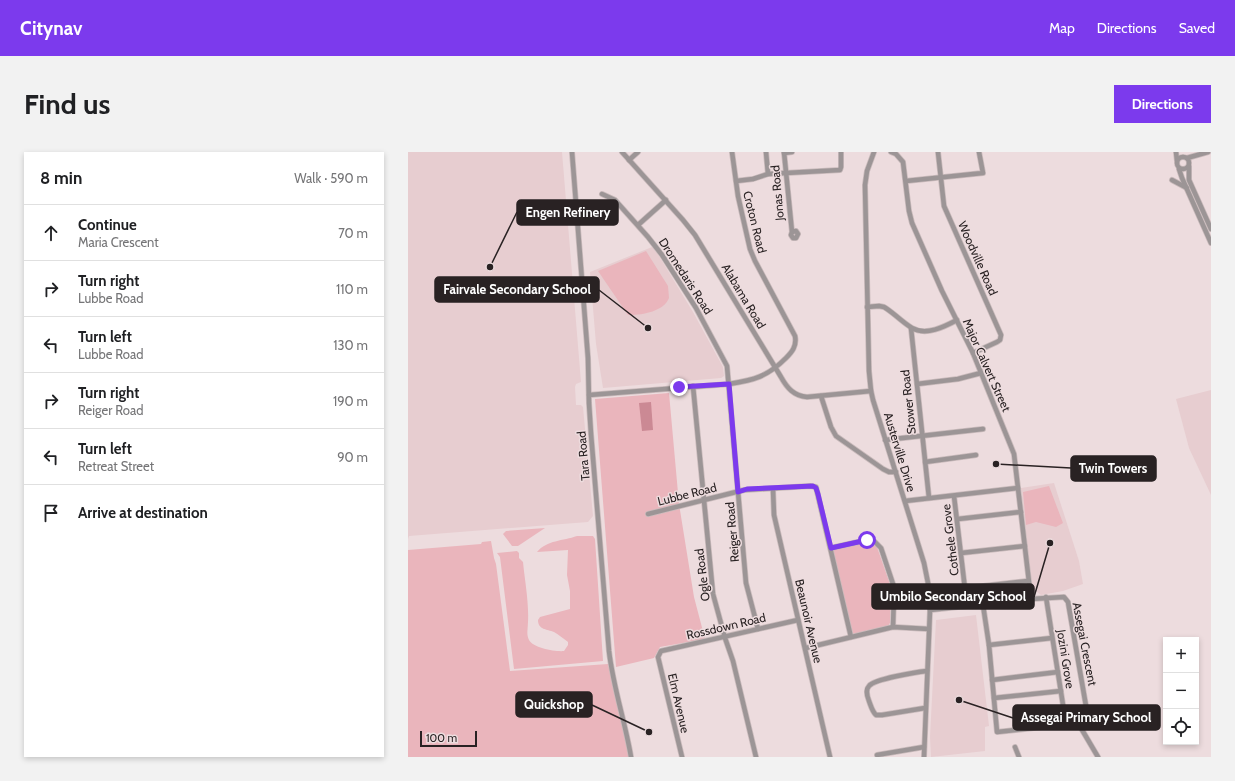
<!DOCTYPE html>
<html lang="en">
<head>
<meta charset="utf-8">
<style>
	:root { --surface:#fff; --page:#f2f2f2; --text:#202124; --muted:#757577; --line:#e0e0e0; --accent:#7c3aed }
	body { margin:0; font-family:Cabin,sans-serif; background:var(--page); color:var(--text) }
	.controls { position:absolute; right:12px; bottom:12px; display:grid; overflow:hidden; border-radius:0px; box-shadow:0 2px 6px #0003 }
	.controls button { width:36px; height:36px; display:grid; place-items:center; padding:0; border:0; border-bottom:1px solid var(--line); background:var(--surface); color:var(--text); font:20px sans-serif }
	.scale { position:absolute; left:12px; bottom:10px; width:57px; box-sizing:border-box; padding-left:4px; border:2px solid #292223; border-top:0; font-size:11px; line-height:14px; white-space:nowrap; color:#292223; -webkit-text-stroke:3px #eddcde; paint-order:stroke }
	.stop { position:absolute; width:12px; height:12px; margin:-9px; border:3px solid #7c3aed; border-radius:50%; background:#fff }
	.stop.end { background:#7c3aed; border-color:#fff; box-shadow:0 1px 4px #0008 }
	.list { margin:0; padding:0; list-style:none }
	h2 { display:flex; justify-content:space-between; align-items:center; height:52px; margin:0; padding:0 16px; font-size:17px }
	h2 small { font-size:13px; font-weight:400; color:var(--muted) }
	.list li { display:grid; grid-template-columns:26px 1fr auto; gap:12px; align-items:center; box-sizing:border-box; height:56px; padding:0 16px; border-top:1px solid var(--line) }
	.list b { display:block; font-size:15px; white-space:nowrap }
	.list p { margin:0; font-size:13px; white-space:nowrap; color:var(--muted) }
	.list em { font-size:13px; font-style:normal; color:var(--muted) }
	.icon { flex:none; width:22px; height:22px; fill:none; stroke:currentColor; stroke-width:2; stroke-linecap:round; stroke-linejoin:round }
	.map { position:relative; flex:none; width:803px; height:605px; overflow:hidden; border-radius:0px }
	header { display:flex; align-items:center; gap:24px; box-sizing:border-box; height:56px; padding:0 20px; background:var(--accent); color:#fff }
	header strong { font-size:19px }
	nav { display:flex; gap:22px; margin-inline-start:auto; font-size:14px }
	.intro { display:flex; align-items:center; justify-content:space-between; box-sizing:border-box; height:96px; padding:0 24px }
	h1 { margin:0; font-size:28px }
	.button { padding:10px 18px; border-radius:0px; background:var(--accent); color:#fff; font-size:14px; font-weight:700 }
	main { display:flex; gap:24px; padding:0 24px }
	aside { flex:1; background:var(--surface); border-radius:0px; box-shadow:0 2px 6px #0003 }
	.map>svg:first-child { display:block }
	.built { fill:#e7cdd0 }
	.green { fill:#eab5bc }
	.water { fill:#cb8994 }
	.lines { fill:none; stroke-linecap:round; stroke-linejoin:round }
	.minor-casing { stroke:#cabbbc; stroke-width:6 }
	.minor { stroke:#9c9596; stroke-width:4.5 }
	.route { stroke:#7c3aed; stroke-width:5 }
	.labels { text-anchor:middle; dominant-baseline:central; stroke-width:3; stroke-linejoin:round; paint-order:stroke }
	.street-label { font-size:12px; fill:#292223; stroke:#eddcde }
	.leader { fill:none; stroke:#292223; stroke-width:1.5 }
	.callout-dot { fill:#292223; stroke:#eddcde; stroke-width:1.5 }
	.callout { fill:#292223; stroke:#292223; stroke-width:1.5 }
	.callout-label { font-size:13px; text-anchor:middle; font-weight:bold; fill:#fff }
</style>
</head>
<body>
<header>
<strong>Citynav</strong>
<nav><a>Map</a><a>Directions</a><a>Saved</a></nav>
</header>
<div class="intro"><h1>Find us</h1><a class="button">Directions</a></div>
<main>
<aside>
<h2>8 min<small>Walk · 590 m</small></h2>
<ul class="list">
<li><svg class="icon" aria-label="ahead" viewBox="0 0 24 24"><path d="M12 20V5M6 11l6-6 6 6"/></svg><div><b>Continue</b><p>Maria Crescent</p></div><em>70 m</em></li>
<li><svg class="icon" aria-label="right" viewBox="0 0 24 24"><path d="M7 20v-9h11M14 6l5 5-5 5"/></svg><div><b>Turn right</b><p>Lubbe Road</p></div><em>110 m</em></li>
<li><svg class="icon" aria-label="left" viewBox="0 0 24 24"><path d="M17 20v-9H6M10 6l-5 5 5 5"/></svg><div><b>Turn left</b><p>Lubbe Road</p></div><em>130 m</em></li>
<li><svg class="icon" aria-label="right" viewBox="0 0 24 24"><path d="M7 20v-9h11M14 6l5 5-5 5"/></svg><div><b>Turn right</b><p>Reiger Road</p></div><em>190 m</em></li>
<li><svg class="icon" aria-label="left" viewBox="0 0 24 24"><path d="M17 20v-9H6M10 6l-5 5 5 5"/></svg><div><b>Turn left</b><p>Retreat Street</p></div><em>90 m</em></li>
<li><svg class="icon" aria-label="arrive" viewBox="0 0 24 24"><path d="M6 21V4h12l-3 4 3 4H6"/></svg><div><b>Arrive at destination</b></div></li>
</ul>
</aside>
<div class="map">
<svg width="803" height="605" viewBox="0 0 803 605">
	<rect width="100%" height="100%" fill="#eddcde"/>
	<g class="built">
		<polygon points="0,0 154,0 173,230 168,232 167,235 168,253 173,253 175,255 185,364 180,370 1,384 0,387"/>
		<polygon points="244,95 251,104 285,160 315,215 316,224 313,226 195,236 188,192 182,120"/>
		<polygon points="803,238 803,343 781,296 768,247"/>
		<polygon points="646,331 671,409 675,432 655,439 633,443 624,436 613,336"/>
		<polygon points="568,463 581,574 577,575 577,599 523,605 522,585 528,468"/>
	</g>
	<g class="green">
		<path d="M 238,99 L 260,134 L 261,146 C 256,159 235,163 222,163 L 220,163 L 190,119 Z"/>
		<polygon points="261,241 271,352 286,445 297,487 252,495 246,506 208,515 187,247"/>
		<polygon points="641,334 655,371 648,375 628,370 618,373 615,340"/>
		<polygon points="137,376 110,394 104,394 95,382 98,379"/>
		<path d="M 169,384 L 185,384 L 187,387 L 195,509 L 106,517 L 92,405 L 89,401 L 109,399 L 111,401 L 111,406 L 115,410 C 117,430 121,450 120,470 C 120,476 118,482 121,488 C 125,496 148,500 156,499 L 160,493 L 160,490 C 155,486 151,483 146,480 C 139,477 130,478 130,468 L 132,465 L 162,457 L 162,439 L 159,423 L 160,398 L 129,400 C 139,388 155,389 169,384 Z"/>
		<polygon points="83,389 86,406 88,412 102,519 200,512 217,574 222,605 0,605 0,398 73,392 74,390"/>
		<polygon points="458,391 465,392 469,395 483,435 482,471 480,474 446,483 443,480 425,398"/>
	</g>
	<polygon class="water" points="243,250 245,278 234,279 231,251"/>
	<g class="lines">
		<defs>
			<g id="minor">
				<path d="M 164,0 L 180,206 L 181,251 L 183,282 L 201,499 C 205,535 217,569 223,605"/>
				<path d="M 214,0 L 275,68 L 287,83 L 373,225 C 379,236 386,244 399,245 L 463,239"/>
				<polyline points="358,0 360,22"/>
				<polyline points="376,0 384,80 383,83 385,86 388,86 390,82 388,79 384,80"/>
				<polyline points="466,0 459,19 457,33 461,219 463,239 465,248 516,411 520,431 522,458 516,605"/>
				<polyline points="483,0 488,2 495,10 501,59 504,71 534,139 565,201 606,302 623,447"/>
				<polyline points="530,0 536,54 593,183 592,188 589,190 565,201"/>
				<polyline points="768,0 769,9"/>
				<polyline points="376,1 384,0"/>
				<circle cx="775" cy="11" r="6"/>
				<polyline points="779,6 800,0"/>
				<polyline points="221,8 230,0"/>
				<polyline points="781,14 781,28 803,77"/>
				<polyline points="771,17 774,26 803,91"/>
				<polyline points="764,28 779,36"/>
				<polyline points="328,29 345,27 360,22 432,18 433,15 433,0"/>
				<polyline points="498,29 575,21 571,0"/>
				<polyline points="194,42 207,48 240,85 254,103 288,156 319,214 338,431 350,477"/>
				<polyline points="230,73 258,48"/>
				<path d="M 459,155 L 471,154 L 476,155 C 486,161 494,170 504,176 C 518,184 536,175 549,168"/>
				<polyline points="503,176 521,346"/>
				<polyline points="509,232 550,227 573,221"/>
				<polyline points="285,234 305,442 317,486 325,509 348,605"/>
				<path d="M 181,243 L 321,232 C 346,228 359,225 378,206 C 384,200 389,194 387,184 L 347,109 L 342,97 L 330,44 L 324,0"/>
				<polyline points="413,244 423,275 428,284 475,317 481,320 488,320"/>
				<polyline points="477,288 575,277"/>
				<polyline points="517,310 568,303"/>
				<polyline points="365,337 366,363 422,605"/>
				<polyline points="546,344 559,454"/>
				<polyline points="497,349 610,336"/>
				<polyline points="240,362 336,338 402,334 408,335 443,485"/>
				<polyline points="550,367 613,360"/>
				<polyline points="423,396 459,388 467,390 473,396 485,432 486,442 485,475"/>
				<polyline points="553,401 617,394"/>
				<polyline points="558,436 620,429"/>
				<polyline points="638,445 658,572"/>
				<polyline points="522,458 623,447 656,445 660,450 678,554 677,561 670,571 589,580 581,493 575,453"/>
				<polyline points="581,493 644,486"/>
				<polyline points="398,496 485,475 521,477"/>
				<polyline points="584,528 650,520"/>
				<polyline points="586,546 653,539"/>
				<path d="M 517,556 L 474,563 L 468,563 C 464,559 463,554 461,549 C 459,544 457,538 461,534 C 466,527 509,520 519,519"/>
				<polyline points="670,571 690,605"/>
				<polyline points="607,595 611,605"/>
				<polyline points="469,603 516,595"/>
				<polyline points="274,605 250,505 253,499 390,468"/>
			</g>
		</defs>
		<use href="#minor" class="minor-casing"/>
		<use href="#minor" class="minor"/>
	</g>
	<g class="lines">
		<polyline class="route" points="271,235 321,232 330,340 339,337 405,334 408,336 410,342 423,396 459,388"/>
	</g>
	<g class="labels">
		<g class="street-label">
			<text transform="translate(369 41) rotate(-95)">Jonas Road</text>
			<text transform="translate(347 70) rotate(76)">Croton Road</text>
			<text transform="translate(570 106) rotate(66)">Woodville Road</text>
			<text transform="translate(278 124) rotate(57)">Dromedaris Road</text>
			<text transform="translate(336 144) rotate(59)">Alabama Road</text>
			<text transform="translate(579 213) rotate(66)">Major Calvert Street</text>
			<text transform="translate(500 250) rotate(-96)">Stower Road</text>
			<text transform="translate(492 300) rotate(73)">Austerville Drive</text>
			<text transform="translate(175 304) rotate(-95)">Tara Road</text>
			<text transform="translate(279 342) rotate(-14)">Lubbe Road</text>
			<text transform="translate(324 380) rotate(-95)">Reiger Road</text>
			<text transform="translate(542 388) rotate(-97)">Cothele Grove</text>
			<text transform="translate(294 423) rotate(-97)">Ogle Road</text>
			<text transform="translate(401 469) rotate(77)">Beaunoir Avenue</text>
			<text transform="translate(318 474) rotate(-13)">Rossdown Road</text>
			<text transform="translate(677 492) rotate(79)">Assegai Crescent</text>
			<text transform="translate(658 507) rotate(81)">Jozini Grove</text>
			<text transform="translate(271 551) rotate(77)">Elm Avenue</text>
		</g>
	</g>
	<path class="leader" d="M82 115L109 60M240 176L191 138M588 312L663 316M642 391L626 445M241 580L184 553M551 548L605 566"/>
	<g class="callout-dot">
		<circle cx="82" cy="115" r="4"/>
		<circle cx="240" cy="176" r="4"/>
		<circle cx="588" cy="312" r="4"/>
		<circle cx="642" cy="391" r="4"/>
		<circle cx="241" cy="580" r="4"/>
		<circle cx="551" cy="548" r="4"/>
	</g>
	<g class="callout">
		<rect x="109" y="48" width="101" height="25" rx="4"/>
		<rect x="27" y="125" width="164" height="25" rx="4"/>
		<rect x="663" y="304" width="85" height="25" rx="4"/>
		<rect x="464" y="432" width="162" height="25" rx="4"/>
		<rect x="108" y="540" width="76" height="25" rx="4"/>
		<rect x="605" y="553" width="147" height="25" rx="4"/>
	</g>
	<g class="callout-label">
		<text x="160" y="65">Engen Refinery</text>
		<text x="109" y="142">Fairvale Secondary School</text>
		<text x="705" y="321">Twin Towers</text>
		<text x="545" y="449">Umbilo Secondary School</text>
		<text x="146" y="557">Quickshop</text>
		<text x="678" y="570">Assegai Primary School</text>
	</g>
</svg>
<div class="controls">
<button>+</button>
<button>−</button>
<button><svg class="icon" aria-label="locate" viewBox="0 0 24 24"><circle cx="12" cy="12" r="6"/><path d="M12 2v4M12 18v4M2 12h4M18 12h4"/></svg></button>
</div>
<div class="scale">100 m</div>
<div class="stop" style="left:459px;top:388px"></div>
<div class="stop end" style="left:271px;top:235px"></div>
</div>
</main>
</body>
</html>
